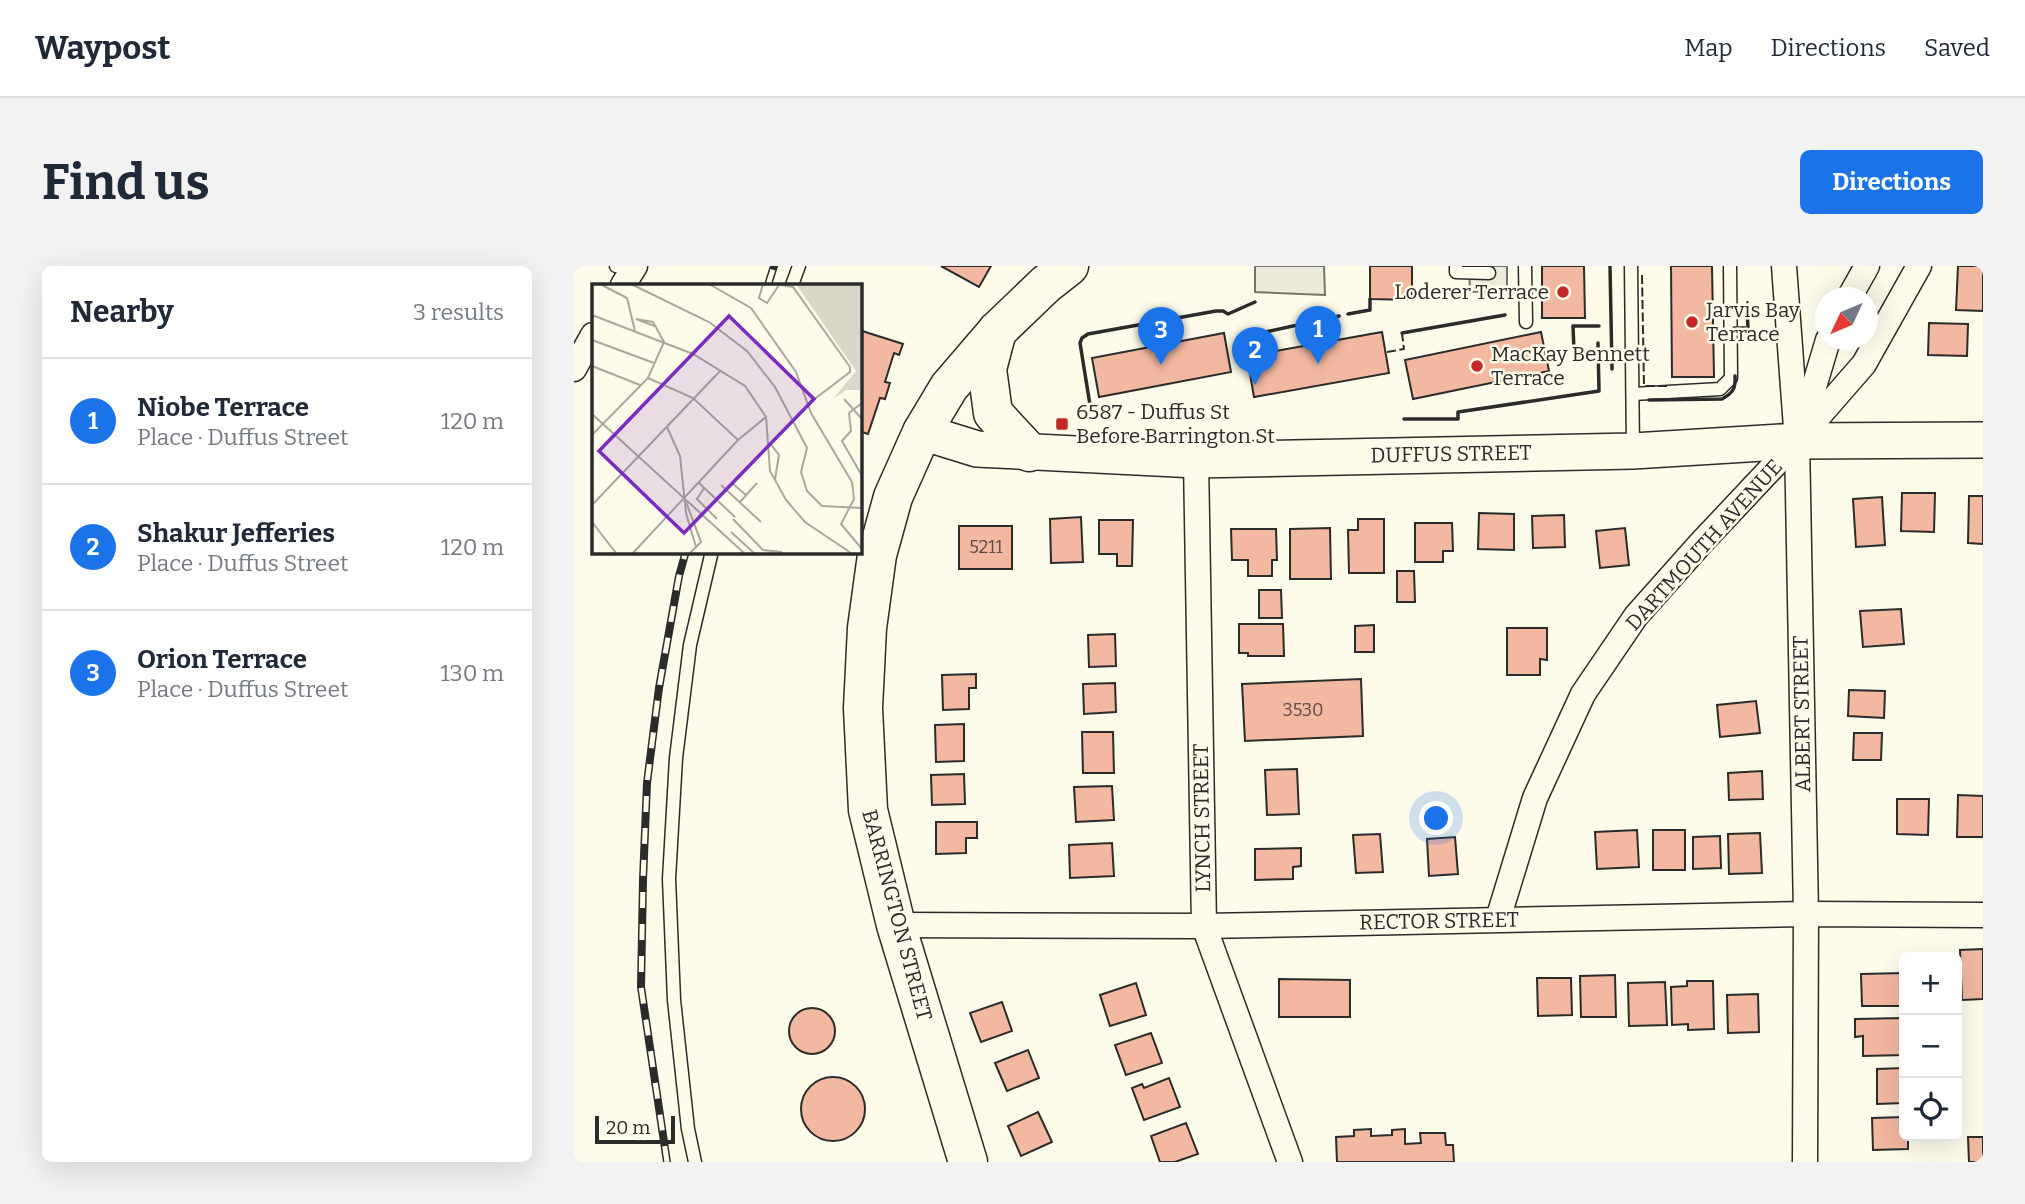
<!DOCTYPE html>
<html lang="en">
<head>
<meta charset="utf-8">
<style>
	:root { --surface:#fff; --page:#f2f2f3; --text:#1f2937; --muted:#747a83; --line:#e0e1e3; --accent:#1a73e8 }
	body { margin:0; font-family:Bitter,serif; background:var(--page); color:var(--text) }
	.controls { position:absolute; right:21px; bottom:21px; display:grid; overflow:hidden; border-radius:10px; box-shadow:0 7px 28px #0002 }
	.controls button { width:63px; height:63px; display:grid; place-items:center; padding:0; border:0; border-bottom:2px solid var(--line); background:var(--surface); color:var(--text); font:35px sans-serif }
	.compass { position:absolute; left:1241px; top:21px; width:63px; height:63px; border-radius:50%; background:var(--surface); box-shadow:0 7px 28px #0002; rotate:226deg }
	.scale { position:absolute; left:21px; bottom:18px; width:80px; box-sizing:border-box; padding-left:7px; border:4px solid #2b2b2b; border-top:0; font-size:19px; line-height:24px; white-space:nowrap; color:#2b2b2b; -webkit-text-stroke:5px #fdfbea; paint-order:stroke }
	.you { position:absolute; left:863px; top:553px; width:24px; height:24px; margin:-18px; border:5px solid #fff; border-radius:50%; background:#1a73e8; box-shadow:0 0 0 10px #1a73e833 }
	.badge { display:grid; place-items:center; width:46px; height:46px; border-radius:50%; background:var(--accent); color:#fff; font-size:23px; font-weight:700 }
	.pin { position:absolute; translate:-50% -58px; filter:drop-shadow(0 2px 4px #0008) }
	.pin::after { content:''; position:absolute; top:37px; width:24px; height:21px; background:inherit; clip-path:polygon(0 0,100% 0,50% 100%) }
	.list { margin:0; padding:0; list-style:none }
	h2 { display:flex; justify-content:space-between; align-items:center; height:91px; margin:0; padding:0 28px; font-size:30px }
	h2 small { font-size:23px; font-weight:400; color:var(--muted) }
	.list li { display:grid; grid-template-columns:46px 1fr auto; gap:21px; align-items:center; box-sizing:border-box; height:126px; padding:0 28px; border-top:2px solid var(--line) }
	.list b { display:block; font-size:26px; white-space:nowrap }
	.list p { margin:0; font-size:23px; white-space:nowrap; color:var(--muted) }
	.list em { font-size:23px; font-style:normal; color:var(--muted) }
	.icon { flex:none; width:38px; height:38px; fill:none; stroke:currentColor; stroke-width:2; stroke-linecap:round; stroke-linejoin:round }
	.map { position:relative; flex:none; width:1409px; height:896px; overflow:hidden; border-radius:10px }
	header { display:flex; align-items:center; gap:42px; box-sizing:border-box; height:98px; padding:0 35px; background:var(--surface); border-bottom:2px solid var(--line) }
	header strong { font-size:33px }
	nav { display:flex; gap:38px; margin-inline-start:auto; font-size:24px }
	.intro { display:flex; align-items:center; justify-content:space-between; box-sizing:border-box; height:168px; padding:0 42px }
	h1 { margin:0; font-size:49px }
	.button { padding:18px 32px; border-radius:10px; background:var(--accent); color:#fff; font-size:24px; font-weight:700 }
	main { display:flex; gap:42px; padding:0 42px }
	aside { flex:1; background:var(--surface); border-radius:10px; box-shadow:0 7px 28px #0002 }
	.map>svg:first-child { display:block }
	.parking { fill:#eceadb; stroke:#74746e; stroke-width:2 }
	.building { fill:#f2b8a0; stroke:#2b2b2b; stroke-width:2 }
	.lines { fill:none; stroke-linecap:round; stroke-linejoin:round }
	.lane-casing { stroke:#2b2b2b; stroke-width:15 }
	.street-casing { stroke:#2b2b2b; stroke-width:27 }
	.secondary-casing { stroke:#2b2b2b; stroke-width:38 }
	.primary-casing { stroke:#2b2b2b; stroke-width:41 }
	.lane { stroke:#fdfbea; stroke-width:12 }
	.street { stroke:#fdfbea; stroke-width:24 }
	.secondary { stroke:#fdfbea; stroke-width:35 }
	.primary { stroke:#fdfbea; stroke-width:38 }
	.rail-casing { stroke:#2b2b2b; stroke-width:8 }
	.rail { stroke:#fdfbea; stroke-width:5; stroke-dasharray:16; stroke-linecap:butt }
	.fence { stroke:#2b2b2b; stroke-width:2; stroke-dasharray:9 3.5; stroke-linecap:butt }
	.wall { stroke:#2b2b2b; stroke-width:3.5 }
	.poi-dot { fill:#c62828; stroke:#fdfbea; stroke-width:2.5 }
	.labels { text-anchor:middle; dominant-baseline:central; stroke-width:5; stroke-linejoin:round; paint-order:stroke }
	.number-label { font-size:18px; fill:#5d4e48 }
	.poi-label { font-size:21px; fill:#2b2b2b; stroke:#fdfbea; text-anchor:start }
	.street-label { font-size:21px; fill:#2b2b2b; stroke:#fdfbea }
	.inset-road { fill:none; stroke:#a9a89e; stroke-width:2 }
	.view { fill:#7b2cbf; fill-opacity:0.15; stroke:#7b2cbf; stroke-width:3.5 }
	.inset-edge { fill:none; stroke:#2b2b2b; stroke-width:3.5 }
</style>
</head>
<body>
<header>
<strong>Waypost</strong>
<nav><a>Map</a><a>Directions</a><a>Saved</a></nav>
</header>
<div class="intro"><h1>Find us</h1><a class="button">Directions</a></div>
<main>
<aside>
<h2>Nearby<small>3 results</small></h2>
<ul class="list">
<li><span class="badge">1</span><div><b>Niobe Terrace</b><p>Place · Duffus Street</p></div><em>120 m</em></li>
<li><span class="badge">2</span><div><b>Shakur Jefferies</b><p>Place · Duffus Street</p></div><em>120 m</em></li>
<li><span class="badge">3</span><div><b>Orion Terrace</b><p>Place · Duffus Street</p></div><em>130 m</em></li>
</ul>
</aside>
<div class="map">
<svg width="1409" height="896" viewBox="0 0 1409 896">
	<rect width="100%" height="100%" fill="#fdfbea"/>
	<g class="parking">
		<polygon points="681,0 750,0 751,29 681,26"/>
		<polygon points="895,0 933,0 933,25 896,26"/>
	</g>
	<g class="building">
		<polygon points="367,0 417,0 405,21"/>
		<polygon points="796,0 838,0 838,34 796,33"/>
		<polygon points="968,0 1010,0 1011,52 968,52"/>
		<polygon points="1097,0 1138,0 1140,111 1098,111"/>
		<polygon points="1384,0 1409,0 1409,45 1382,44"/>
		<polygon points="1355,57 1394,58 1393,90 1354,89"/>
		<polygon points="285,64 329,78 325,89 320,87 311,116 316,117 311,133 306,132 294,168 285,165"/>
		<polygon points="808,66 815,107 680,131 673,90"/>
		<polygon points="967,66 975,105 839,133 831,94"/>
		<polygon points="650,67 657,106 525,131 518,92"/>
		<polygon points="1328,227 1361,227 1360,266 1327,265"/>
		<polygon points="1395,230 1409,230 1409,278 1394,277"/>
		<polygon points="1308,231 1311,279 1282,281 1279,233"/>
		<polygon points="905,247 940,248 940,284 904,283"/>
		<polygon points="990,249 991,281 959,282 958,250"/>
		<polygon points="507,251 509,296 477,297 476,253"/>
		<polygon points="784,253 810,253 810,307 775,307 774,264 784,264"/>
		<polygon points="525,254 559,254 558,300 543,300 543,288 525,288"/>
		<polygon points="841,257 878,257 879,285 869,285 869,296 841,296"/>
		<rect x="385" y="260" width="53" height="43"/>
		<polygon points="756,262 757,313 716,313 716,263"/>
		<polygon points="1051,262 1055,299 1026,302 1022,265"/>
		<polygon points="657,263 702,263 703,294 698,294 698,310 674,310 674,294 658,294"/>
		<polygon points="823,305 840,305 841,336 823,336"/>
		<polygon points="685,324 707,324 708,352 685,352"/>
		<polygon points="1327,343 1330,378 1289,381 1286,345"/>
		<polygon points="665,358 709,358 710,390 674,390 674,387 665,387"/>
		<polygon points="800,359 800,386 781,386 781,360"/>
		<polygon points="933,362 973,362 973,394 966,393 966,409 933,409"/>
		<polygon points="541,368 542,400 515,401 514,369"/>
		<polygon points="402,408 402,422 395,422 395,443 369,444 368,409"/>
		<polygon points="787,413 789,470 671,475 668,418"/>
		<polygon points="541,417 542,446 510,448 509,418"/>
		<polygon points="1275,424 1311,425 1310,452 1274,450"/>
		<polygon points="1182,435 1186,467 1146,471 1143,439"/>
		<polygon points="390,458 390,495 362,496 361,459"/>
		<polygon points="508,466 539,466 540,507 509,507"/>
		<polygon points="1280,467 1308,467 1307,494 1279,494"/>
		<polygon points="723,503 725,548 693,549 691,504"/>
		<polygon points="1188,505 1189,533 1155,534 1154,507"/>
		<polygon points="390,508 391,538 358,539 357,509"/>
		<polygon points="538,520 540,554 502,556 500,521"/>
		<polygon points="1384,529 1409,530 1409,571 1383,571"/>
		<polygon points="1323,533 1355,533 1354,569 1323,568"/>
		<polygon points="362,556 403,556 403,572 392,572 392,587 362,588"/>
		<polygon points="1063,564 1065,601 1023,603 1021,566"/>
		<rect x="1079" y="564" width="32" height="40"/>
		<polygon points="1186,567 1188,607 1155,608 1154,568"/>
		<polygon points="806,568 809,606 782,607 779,569"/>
		<polygon points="1146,570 1147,602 1119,603 1119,571"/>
		<polygon points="881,571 884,608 855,610 853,573"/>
		<polygon points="538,577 540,610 496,612 495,579"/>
		<polygon points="727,582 727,600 719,601 719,613 681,614 681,583"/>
		<polygon points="1409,683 1409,733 1388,734 1386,684"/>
		<polygon points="1330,707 1330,740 1288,740 1287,708"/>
		<polygon points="1041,709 1042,751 1007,751 1006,710"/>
		<polygon points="963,712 997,712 998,749 964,750"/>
		<polygon points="705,713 776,714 776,751 705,751"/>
		<polygon points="1113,715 1139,715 1140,763 1114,764 1114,758 1098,759 1097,721 1113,720"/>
		<polygon points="1091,716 1093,759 1055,760 1054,717"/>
		<polygon points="562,717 572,749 536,760 526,729"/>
		<polygon points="1184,728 1185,766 1154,767 1153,729"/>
		<polygon points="428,736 438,765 407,776 396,747"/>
		<circle cx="238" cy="765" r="23"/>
		<polygon points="1330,752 1330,789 1289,790 1289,770 1281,771 1281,753"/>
		<polygon points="577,767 588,797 552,809 541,779"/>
		<polygon points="454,784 465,812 433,825 421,797"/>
		<polygon points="1330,802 1330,837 1303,838 1303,803"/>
		<circle cx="259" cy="843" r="32"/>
		<polygon points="595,812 606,841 570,854 558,822 568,818 570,822"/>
		<polygon points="464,846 478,876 447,890 434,860"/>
		<polygon points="1330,851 1330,870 1334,870 1334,883 1299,884 1298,852"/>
		<polygon points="612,857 624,888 601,896 586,896 577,870"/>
		<polygon points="797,863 797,870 818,869 818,864 831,863 831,878 847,877 846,867 871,867 872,879 879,879 880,896 763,896 762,871 780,870 780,864"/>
		<polygon points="1394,871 1409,871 1409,896 1395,896"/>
	</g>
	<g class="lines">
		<defs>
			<g id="lane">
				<polyline points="42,0 59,3"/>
				<polyline points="882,0 882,6 915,7"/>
				<polyline points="951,0 952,56"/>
				<polyline points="1057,0 1059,184"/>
				<polyline points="218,19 225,0"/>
				<polyline points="1059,128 1146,123 1157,112 1156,0"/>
				<polyline points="121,896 114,863 100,734 95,613 102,492 116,379 138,285"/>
			</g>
			<g id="street">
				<polyline points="1210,0 1223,175 1232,648 1231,896"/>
				<polyline points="49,19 61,0"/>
				<polyline points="1275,32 1293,0"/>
				<polyline points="0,103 19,69"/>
				<polyline points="1228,161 1254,74"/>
				<polyline points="622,194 630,660 716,896"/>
				<polyline points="924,653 961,532 1009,428 1062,350 1127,277 1223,175 1290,98 1345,0"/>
				<polyline points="322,659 630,660 1232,648 1409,649"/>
			</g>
			<polyline id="secondary" points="348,166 403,183 622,194 1059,185 1223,175 1409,174"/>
			<g id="primary">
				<polyline points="423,65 413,103 419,147 455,186"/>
				<polyline points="394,896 322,659 294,544 289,442 293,362 303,289 319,231 348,166 375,121 423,65 472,18 495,0"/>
			</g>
		</defs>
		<use href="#lane" class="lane-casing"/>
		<use href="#street" class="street-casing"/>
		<use href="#secondary" class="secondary-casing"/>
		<use href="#primary" class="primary-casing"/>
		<use href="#lane" class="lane"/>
		<use href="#street" class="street"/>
		<use href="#secondary" class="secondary"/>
		<use href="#primary" class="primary"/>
		<defs>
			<g id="rail">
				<polyline points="194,19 200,0"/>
				<polyline points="93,896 67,721 69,614 73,517 85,422 105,310 112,285"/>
			</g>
		</defs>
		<use href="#rail" class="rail-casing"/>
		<use href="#rail" class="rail"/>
		<g class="fence">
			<polyline points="1068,9 1070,120 1095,120"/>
			<polyline points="813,86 830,83 828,67"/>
		</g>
		<g class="wall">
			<polyline points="1036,0 1038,103"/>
			<polyline points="1160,42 1160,44 1173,43 1174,62 1160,62 1160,64"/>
			<polyline points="774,48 796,44 796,33"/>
			<polyline points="828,67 931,49"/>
			<polyline points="664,72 765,50"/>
			<polyline points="1000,85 999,60 1025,60"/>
			<path d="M 1075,134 L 1148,133 C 1159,127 1162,122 1161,110"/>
			<polyline points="517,145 506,77 508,72 514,68 642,45 649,45 654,48 681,36"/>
			<polyline points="830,153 884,153 884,146 1025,125 1024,77"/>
		</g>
	</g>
	<g class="poi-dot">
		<circle cx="989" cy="26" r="7"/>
		<circle cx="1118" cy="56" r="7"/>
		<circle cx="903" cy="100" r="7"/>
		<rect x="481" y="151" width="14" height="14" rx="3.5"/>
	</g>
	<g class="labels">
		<g class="number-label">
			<text x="412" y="281">5211</text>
			<text x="729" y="444">3530</text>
		</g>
		<g class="poi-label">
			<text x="975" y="26" text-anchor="end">Loderer Terrace</text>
			<text x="1132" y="44">Jarvis Bay<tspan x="1132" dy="24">Terrace</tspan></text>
			<text x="917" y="88">MacKay Bennett<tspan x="917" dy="24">Terrace</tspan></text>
			<text x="502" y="146">6587 - Duffus St<tspan x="502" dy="24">Before Barrington St</tspan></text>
		</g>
		<g class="street-label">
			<text transform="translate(877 188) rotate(-1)">DUFFUS STREET</text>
			<text transform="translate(1130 279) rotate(-48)">DARTMOUTH AVENUE</text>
			<text transform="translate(1228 448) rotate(-91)">ALBERT STREET</text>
			<text transform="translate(628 552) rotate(-91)">LYNCH STREET</text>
			<text transform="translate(323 649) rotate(75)">BARRINGTON STREET</text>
			<text transform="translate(865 655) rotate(-1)">RECTOR STREET</text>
		</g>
	</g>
	<g transform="translate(18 18)">
		<rect width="270" height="270" fill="#fdfbea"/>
		<path d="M 204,0 L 269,0 L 268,106 L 254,106 L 241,115 L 264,87 Z" fill="#d8d7c9"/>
		<path class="inset-road" d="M 8,0 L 35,14 L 43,47M 39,0 L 117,38 L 155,67 L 183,103 L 215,164 L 209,188 L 215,207 L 230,222 L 270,224M 117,0 L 159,24 L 204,88 L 219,129 L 260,198 L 262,215 L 249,240 L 270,265M 171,0 L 167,14 L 175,19 L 187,1M 185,0 L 201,3 L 258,83 L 258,88 L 216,120M 0,31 L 101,70 L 153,102 L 174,133 L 178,187 L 194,216 L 213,238 L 259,269M 44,35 L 65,43M 0,56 L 62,79M 0,82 L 48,101M 56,94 L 101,114 L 146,156M 252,115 L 270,135M 270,119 L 257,129 L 259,147 L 250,157 L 270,192M 0,130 L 152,269M 75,143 L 88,172 L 94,229 L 104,263M 0,151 L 56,94 L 72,58 L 61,38 L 44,35M 177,158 L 187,171 L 183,195M 107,199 L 143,233M 129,201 L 169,238M 137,202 L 140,199 L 154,211M 112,204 L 105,215 L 125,235M 94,218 L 109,258 L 98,269M 148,218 L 165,199M 0,221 L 129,86M 141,235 L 171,266 L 190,268M 0,238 L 24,269M 139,248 L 162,269M 41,269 L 146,156 L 174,133"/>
		<path class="view" d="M 137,32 L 222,115 L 92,249 L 7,167 Z"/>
		<rect width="270" height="270" class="inset-edge"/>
	</g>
</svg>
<div class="controls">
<button>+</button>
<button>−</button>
<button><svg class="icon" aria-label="locate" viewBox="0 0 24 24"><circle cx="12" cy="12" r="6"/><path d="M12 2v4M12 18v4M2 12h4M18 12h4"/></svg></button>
</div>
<svg class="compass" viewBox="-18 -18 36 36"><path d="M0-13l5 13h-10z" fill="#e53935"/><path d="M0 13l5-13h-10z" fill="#747a83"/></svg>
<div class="scale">20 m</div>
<div class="you"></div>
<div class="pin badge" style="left:744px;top:98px">1</div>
<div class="pin badge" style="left:681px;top:119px">2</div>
<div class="pin badge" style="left:587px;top:99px">3</div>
</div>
</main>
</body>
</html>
